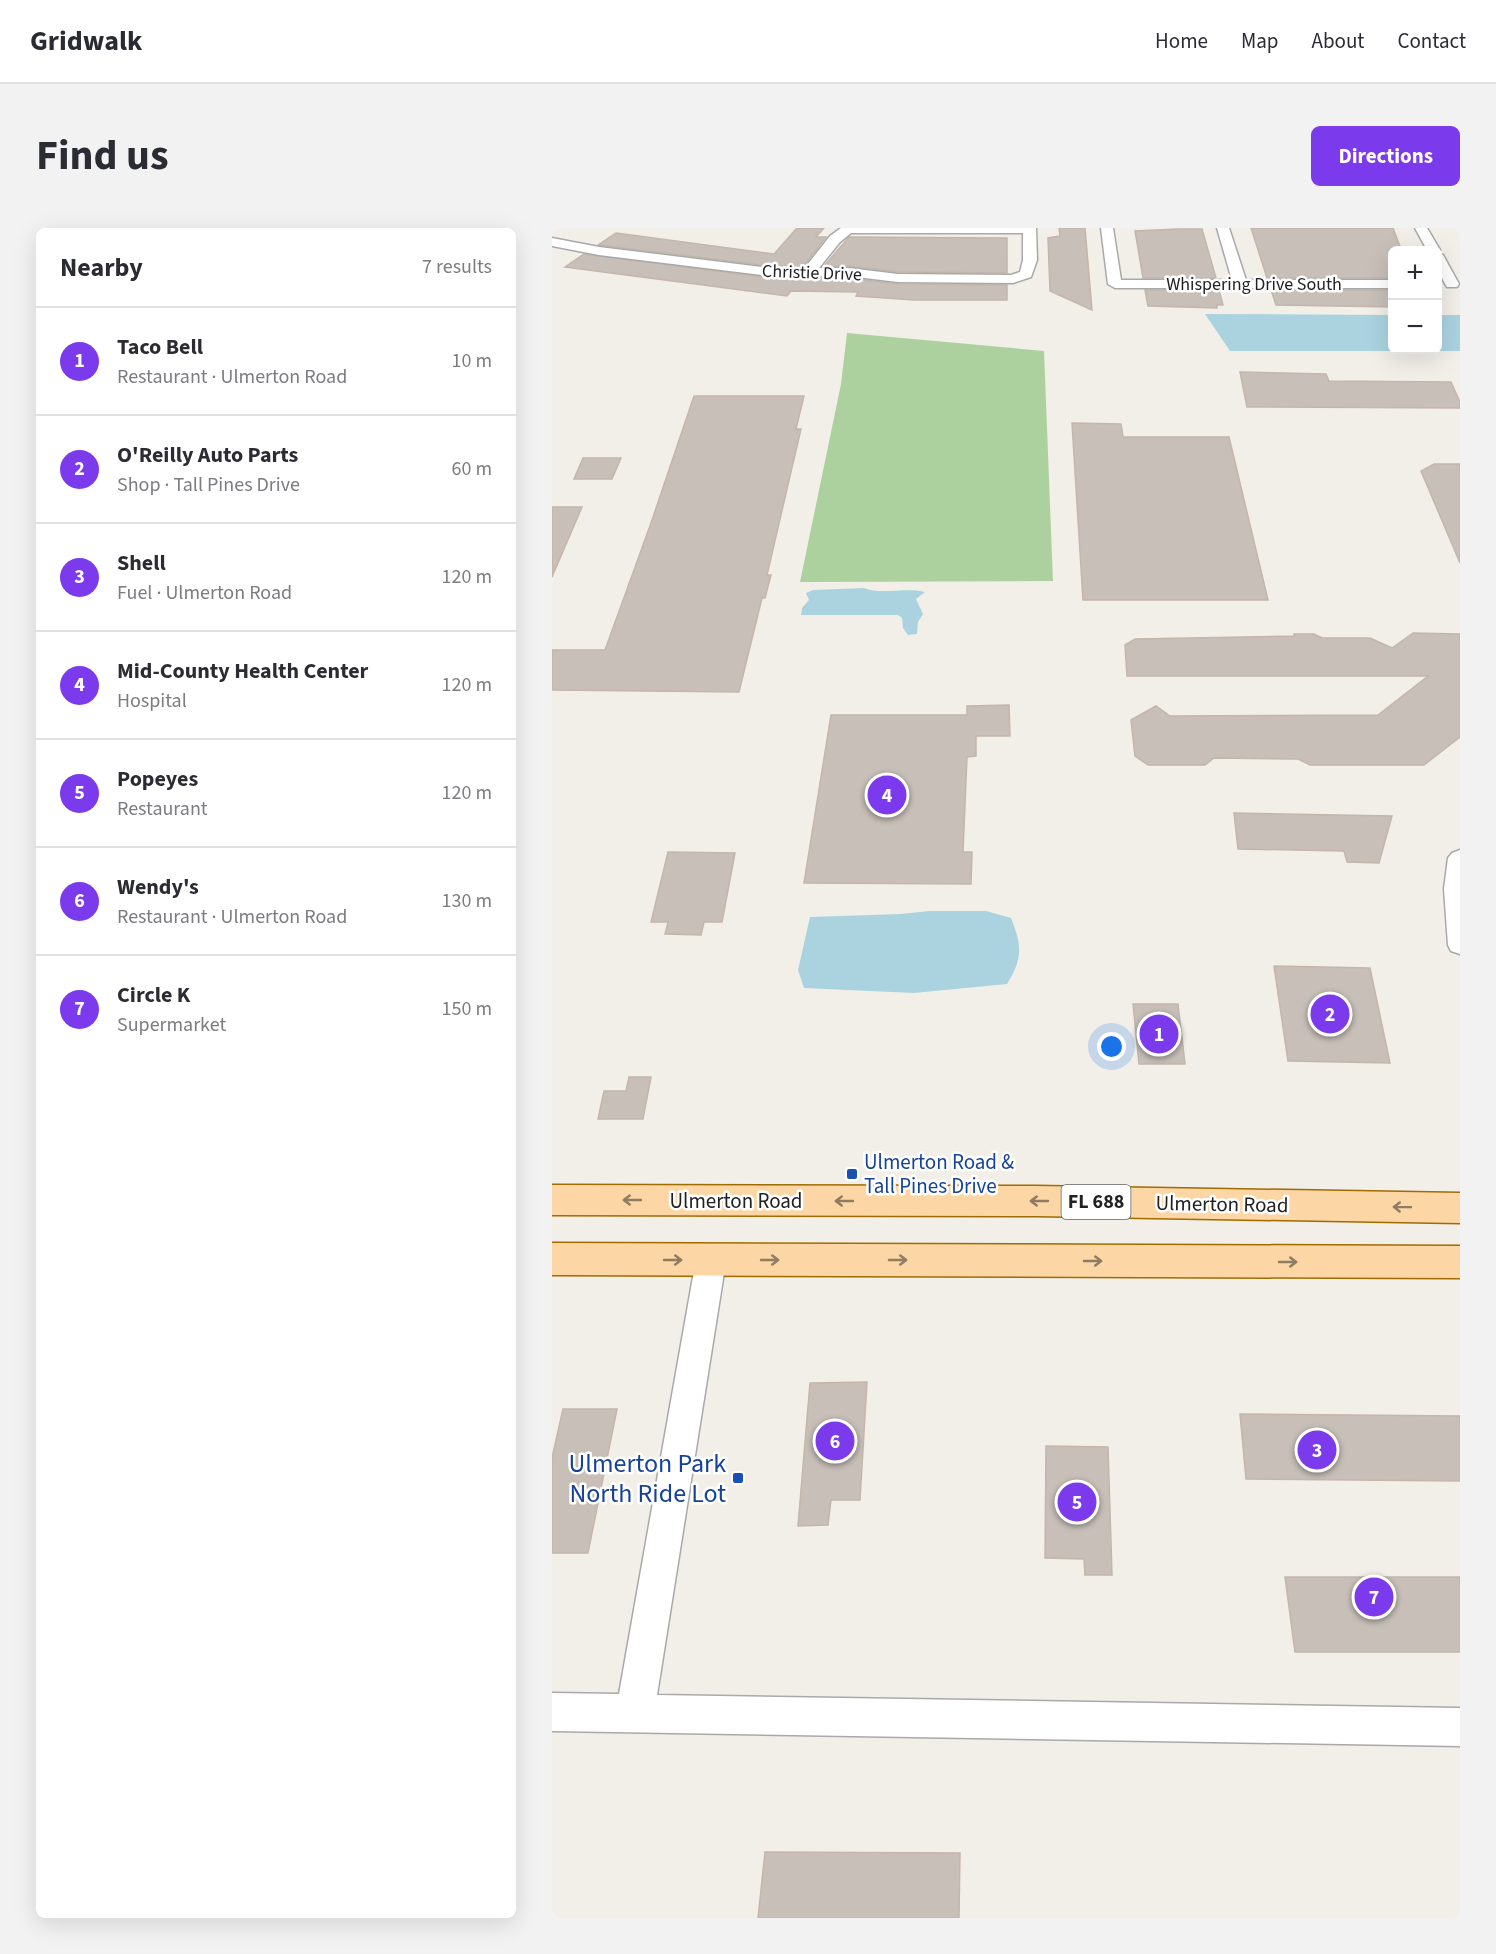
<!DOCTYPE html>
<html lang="en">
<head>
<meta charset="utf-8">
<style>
	:root { --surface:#fff; --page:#f2f2f3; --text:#2b2b33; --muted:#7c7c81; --line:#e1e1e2; --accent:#7c3aed }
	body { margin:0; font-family:"Source Sans 3",sans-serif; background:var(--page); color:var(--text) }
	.controls { position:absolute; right:18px; top:18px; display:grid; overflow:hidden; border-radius:9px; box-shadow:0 6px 24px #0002 }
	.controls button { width:54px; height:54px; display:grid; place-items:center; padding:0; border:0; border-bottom:2px solid var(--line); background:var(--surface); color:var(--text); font:30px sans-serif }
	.you { position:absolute; left:560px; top:819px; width:21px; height:21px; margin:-15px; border:4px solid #fff; border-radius:50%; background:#1a73e8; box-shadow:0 0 0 9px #1a73e833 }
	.badge { display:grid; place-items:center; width:39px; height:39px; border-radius:50%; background:var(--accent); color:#fff; font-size:20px; font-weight:700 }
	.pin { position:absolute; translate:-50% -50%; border:3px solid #fff; box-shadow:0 2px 6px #0006 }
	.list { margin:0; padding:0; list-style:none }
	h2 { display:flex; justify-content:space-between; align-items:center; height:78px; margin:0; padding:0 24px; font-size:26px }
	h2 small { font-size:20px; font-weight:400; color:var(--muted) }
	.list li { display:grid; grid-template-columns:39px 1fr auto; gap:18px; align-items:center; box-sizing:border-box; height:108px; padding:0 24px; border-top:2px solid var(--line) }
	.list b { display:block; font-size:22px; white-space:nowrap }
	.list p { margin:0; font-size:20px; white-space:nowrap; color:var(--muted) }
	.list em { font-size:20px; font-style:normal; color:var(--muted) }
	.map { position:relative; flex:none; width:908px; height:1690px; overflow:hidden; border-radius:9px }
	header { display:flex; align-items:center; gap:36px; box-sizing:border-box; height:84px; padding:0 30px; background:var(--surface); border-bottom:2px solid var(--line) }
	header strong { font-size:28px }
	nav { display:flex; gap:33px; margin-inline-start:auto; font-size:21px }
	.intro { display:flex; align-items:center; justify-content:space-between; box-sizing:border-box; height:144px; padding:0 36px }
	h1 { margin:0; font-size:42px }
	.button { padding:15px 27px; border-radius:9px; background:var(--accent); color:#fff; font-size:21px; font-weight:700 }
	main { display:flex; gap:36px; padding:0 36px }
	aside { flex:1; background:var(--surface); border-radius:9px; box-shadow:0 6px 24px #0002 }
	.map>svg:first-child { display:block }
	.forest { fill:#add19e }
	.water { fill:#aad3df }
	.building { fill:#c7bfb8; stroke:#c4b6ab; stroke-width:1.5 }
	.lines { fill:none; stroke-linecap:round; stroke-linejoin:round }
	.minor-casing { stroke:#a9a9a9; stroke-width:3 }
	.primary-casing { stroke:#a06b00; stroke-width:3 }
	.minor { fill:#fff; fill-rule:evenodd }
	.primary { fill:#fcd6a4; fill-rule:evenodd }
	.oneway { stroke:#8f7c63 }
	.transit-dot { fill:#1a4fb4; stroke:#fff; stroke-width:2 }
	.labels { text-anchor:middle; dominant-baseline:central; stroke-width:5; stroke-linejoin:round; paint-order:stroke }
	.far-street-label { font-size:18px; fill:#222; stroke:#fff }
	.shield { fill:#fff; stroke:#646464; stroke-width:1.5 }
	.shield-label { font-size:20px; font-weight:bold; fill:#222 }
	.transit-label { font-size:21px; fill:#164399; stroke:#fff; text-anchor:start }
	.street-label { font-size:21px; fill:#222; stroke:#fff }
	.near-transit-label { font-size:26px; fill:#164399; stroke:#fff; text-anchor:end }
</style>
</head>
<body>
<header>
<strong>Gridwalk</strong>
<nav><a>Home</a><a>Map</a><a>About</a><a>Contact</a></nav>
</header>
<div class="intro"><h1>Find us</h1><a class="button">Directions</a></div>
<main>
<aside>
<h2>Nearby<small>7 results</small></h2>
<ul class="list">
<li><span class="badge">1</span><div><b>Taco Bell</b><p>Restaurant · Ulmerton Road</p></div><em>10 m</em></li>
<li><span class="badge">2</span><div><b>O'Reilly Auto Parts</b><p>Shop · Tall Pines Drive</p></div><em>60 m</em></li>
<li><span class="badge">3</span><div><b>Shell</b><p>Fuel · Ulmerton Road</p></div><em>120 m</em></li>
<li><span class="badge">4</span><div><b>Mid-County Health Center</b><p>Hospital</p></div><em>120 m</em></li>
<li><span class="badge">5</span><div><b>Popeyes</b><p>Restaurant</p></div><em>120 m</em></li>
<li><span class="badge">6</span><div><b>Wendy's</b><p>Restaurant · Ulmerton Road</p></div><em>130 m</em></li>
<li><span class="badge">7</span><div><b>Circle K</b><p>Supermarket</p></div><em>150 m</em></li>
</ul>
</aside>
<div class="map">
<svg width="908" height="1690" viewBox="0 0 908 1690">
	<rect width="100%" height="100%" fill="#f2efe9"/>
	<polygon class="forest" points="295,105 492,123 501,353 248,354 289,156"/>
	<g class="water">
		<polygon points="653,86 840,87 840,122 886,122 886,87 908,87 908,123 678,123"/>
		<path d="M 312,360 C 330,367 353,359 373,364 L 364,371 L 371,386 L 366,394 L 365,406 L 356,407 L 351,400 L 350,390 L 346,387 L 249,387 L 250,380 L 257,372 L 254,365 L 261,362 Z"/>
		<path d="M 378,683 L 434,683 L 459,690 C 470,718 471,730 455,756 L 362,765 L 252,760 L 246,742 L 258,689 L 348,686 Z"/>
	</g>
	<g class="building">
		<polygon points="245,0 272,0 264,9 274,9 251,39 227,39 46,17 64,5 222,26"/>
		<polygon points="507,0 533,0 540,82 498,63 496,10 508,8"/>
		<polygon points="699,0 841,0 849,21 840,21 840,50 715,50"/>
		<polygon points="626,1 650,1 664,50 591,50 583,3"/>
		<polygon points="297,9 455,10 455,45 346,44 296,38 272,38"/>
		<polygon points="32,26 227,51 296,50 346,56 455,57 455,72 362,72 304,68 306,64 239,63 235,68 13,39"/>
		<polygon points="593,62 667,62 671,77 665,77 665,80 596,78"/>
		<polygon points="719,62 840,62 840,79 724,77"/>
		<polygon points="688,144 774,146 777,153 899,154 908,174 908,180 695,179"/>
		<polygon points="142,168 252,168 244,201 249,201 215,347 219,347 213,370 210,370 187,464 0,462 0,422 53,422 99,295"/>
		<polygon points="520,195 569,196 571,209 677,209 716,372 531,372"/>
		<polygon points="31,230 69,230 60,251 22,251"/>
		<polygon points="882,236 908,236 908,335 869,243"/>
		<polygon points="0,279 30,279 0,349"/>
		<polygon points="861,405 908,406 908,509 872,537 758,537 746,531 662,530 653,537 596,537 583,528 579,492 604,478 618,488 826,487 876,448 575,448 573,417 583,411 742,408 742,406 762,406 770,410 818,410 840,420"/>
		<polygon points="457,477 458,508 424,508 424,528 415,529 411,624 420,624 419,656 252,655 279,487 415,487 415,478"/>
		<polygon points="682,585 840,588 827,635 795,634 792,623 686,621"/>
		<polygon points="116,624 183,625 170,694 152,694 149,707 113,706 116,694 99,694"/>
		<polygon points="722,738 818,740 838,835 736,833"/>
		<polygon points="581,776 626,776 633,836 587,836"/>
		<polygon points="77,849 99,849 91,891 46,891 52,863 74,863"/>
		<polygon points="315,1154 308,1272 279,1272 276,1297 246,1298 258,1155"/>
		<polygon points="11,1181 65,1181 36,1325 0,1325 0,1230"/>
		<polygon points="688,1186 908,1188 908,1253 694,1251"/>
		<polygon points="494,1218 556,1219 560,1347 533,1347 532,1331 493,1330"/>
		<polygon points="733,1349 908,1349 908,1424 743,1424"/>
		<polygon points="213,1624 408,1625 407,1690 206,1690"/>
	</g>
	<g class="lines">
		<defs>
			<g id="minor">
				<path d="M 289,0 L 484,0 L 485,32 L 479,49 L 461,55 L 346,54 L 296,48 L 227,49 L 47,27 L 0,18 L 0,10 L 47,19 L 227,41 L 252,41 L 278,8 ZM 299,5 L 471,5 L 471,32 L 468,44 L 459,47 L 346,46 L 296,40 L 267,40 L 288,14 Z"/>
				<polygon points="549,0 561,0 569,52 680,52 665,0 677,0 694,52 840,52 840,60 563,60 556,56"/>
				<polygon points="863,0 875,0 888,22 886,25 886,22 875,22"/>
				<path d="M 886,26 L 891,27 L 907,56 L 905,59 L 895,59 C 888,48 885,39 886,26 Z"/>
				<polygon points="908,622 908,726 899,723 896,717 892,661 896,630 900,625"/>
				<polygon points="159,1019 170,1023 174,1032 105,1467 908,1480 908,1518 0,1503 0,1465 67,1466 144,1032 148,1023"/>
			</g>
			<g id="primary">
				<polygon points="0,957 484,958 908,965 908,995 484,988 0,987"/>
				<polygon points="0,1015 908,1018 908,1050 0,1047"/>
			</g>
		</defs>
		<use href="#minor" class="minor-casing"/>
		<use href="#primary" class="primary-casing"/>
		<use href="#minor" class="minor"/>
		<use href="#primary" class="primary"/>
	</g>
	<defs><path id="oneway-shaft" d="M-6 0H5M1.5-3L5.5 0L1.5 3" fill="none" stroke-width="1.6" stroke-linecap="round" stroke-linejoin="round" transform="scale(1.5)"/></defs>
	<g class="oneway">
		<use href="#oneway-shaft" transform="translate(80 972) rotate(-180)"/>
		<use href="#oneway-shaft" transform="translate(292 973) rotate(180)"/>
		<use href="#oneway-shaft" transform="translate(487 973) rotate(-180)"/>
		<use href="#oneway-shaft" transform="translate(850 979) rotate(-179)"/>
		<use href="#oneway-shaft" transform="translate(121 1032)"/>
		<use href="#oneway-shaft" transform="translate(218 1032)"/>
		<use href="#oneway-shaft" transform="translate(346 1032)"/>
		<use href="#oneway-shaft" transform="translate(541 1033)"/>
		<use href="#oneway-shaft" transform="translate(736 1034)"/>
	</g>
	<g class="transit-dot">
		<rect x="294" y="940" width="12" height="12" rx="3"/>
		<rect x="180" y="1244" width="12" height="12" rx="3"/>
	</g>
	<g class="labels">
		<g class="far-street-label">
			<text transform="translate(260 45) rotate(2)">Christie Drive</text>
			<text x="702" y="56">Whispering Drive South</text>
		</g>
		<rect class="shield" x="509.5" y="957" width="69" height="34" rx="4.5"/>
		<g class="shield-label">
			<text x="544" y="974">FL 688</text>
		</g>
		<g class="transit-label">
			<text x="312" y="934">Ulmerton Road &amp;<tspan x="312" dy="24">Tall Pines Drive</tspan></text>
		</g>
		<g class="street-label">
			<text x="184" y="973">Ulmerton Road</text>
			<text transform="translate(670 976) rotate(1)">Ulmerton Road</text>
		</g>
		<g class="near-transit-label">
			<text x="174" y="1235">Ulmerton Park<tspan x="174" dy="30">North Ride Lot</tspan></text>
		</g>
	</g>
</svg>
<div class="controls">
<button>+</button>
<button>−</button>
</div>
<div class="you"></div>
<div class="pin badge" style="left:607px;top:806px">1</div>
<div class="pin badge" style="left:778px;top:786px">2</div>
<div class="pin badge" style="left:765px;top:1222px">3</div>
<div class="pin badge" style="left:335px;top:567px">4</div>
<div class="pin badge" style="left:525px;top:1274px">5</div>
<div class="pin badge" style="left:283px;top:1213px">6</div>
<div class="pin badge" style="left:822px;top:1369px">7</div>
</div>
</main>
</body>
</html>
